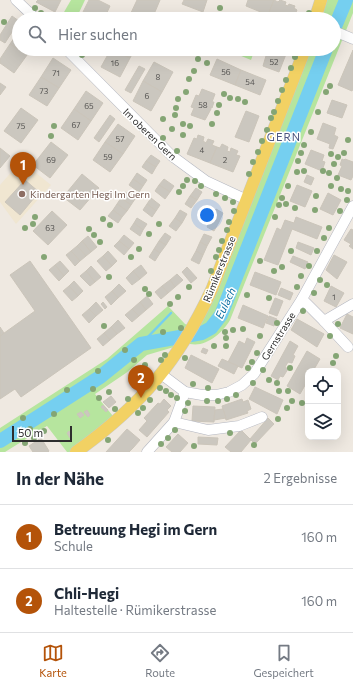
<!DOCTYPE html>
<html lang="de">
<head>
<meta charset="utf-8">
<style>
	:root { --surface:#fff; --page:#f2f2f3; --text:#1f2937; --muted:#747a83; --line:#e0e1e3; --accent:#b45309 }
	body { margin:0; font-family:Commissioner,sans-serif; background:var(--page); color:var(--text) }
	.controls { position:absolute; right:12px; bottom:12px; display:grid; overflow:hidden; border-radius:8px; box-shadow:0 4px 16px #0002 }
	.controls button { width:36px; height:36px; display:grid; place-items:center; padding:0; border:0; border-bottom:1px solid var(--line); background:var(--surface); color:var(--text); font:20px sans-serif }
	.scale { position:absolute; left:12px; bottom:10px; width:60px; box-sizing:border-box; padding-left:4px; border:2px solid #2e2e2e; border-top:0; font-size:11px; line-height:14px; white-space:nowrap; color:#2e2e2e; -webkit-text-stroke:3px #fff; paint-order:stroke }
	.you { position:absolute; left:207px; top:215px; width:14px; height:14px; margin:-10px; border:3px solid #fff; border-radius:50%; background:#1a73e8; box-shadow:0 0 0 6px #1a73e833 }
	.badge { display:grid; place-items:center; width:26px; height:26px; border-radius:50%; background:var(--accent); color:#fff; font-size:13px; font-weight:700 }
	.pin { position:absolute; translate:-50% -33px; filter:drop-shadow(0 1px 2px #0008) }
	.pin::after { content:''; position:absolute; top:21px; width:14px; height:12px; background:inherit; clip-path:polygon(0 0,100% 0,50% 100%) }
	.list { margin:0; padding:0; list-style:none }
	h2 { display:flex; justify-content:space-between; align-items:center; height:52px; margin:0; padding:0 16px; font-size:17px }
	h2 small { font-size:13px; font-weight:400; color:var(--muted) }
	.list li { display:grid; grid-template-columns:26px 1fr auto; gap:12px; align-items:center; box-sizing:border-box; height:64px; padding:0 16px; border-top:1px solid var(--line) }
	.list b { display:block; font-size:15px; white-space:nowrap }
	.list p { margin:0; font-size:13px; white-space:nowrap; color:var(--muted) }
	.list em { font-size:13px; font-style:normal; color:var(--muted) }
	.icon { flex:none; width:22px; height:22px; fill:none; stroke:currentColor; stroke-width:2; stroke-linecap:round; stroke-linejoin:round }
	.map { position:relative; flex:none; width:353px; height:452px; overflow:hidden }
	.search { position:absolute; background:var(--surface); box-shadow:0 4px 16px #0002; left:12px; right:12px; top:12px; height:44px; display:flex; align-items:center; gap:10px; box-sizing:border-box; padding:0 14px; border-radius:22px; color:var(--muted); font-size:15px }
	.sheet { height:180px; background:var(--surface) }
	nav { display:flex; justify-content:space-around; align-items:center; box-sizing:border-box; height:56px; border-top:1px solid var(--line); background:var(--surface); font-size:11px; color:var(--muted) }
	nav a { display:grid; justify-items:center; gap:2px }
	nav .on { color:var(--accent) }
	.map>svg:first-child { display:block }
	.education { fill:#f0e6d1 }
	.green { fill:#b6e59e }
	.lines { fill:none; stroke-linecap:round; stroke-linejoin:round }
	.stream { stroke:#75cff0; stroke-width:2.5 }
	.canal { stroke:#75cff0; stroke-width:8 }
	.river { stroke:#75cff0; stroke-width:14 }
	.building { fill:#cbc7bf; stroke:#cbc5ba }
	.minor-casing { stroke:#b4b7c1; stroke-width:11 }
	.major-casing { stroke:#c9c9c9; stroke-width:13 }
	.minor { stroke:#fff; stroke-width:10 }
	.major { stroke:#f2d163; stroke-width:12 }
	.tree { fill:#84a574 }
	.education-dot { fill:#8d6e63; stroke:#fff; stroke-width:1.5 }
	.labels { text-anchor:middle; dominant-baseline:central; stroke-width:3; stroke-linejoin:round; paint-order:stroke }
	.number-label { font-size:8px; fill:#555452 }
	.street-label { font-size:10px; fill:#2e2e2e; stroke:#fff }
	.education-label { font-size:10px; fill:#785e54; stroke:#fff; text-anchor:start }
	.neighbourhood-label { font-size:11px; letter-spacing:1px; fill:#4d5680; stroke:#fff }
	.water-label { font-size:11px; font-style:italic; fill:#0d6fa3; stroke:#fff }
</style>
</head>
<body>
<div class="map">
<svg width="353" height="452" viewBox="0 0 353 452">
	<rect width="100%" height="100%" fill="#efe9e1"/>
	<polygon class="education" points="21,161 51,185 16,224 0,202 0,185"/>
	<g class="green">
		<polygon points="71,0 85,0 76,19 60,19"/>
		<path d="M 321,0 L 353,0 L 353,13 L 230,320 C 222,334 202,351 185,342 L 174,347 L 147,355 L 126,373 L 95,394 L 117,421 L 76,452 L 67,452 L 47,426 L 5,452 L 0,452 L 0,428 L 107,359 L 168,306 L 185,324 L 194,327 L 305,49 L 334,49 L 334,19 L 315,19 Z"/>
		<polygon points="236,49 255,49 251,60 234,53"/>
	</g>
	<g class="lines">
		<polyline class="stream" points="141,344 171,313"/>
		<polyline class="canal" points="345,0 345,1"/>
		<g class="river">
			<polyline points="334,29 346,0"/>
			<polyline points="0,441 100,377 141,344 202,333 211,328 221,315 326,49"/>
		</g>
	</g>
	<g class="building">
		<polygon points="38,0 61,0 55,12 36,2"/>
		<polygon points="89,0 98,0 110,6 104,19 86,19 81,16"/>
		<polygon points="137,0 160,0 152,19 138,19 130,15"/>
		<polygon points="184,0 207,0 203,12 182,4"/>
		<polygon points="248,0 274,0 268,15 246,6"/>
		<polygon points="274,0 278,2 280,0 286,2 285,5 288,6 289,4 295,6 294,8 297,10 293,19 277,19 268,15"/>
		<polygon points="230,15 241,19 229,19"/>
		<polygon points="12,16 19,21 5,43 0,40 0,35"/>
		<polygon points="19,31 19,49 30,49 27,55 10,44"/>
		<polygon points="10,44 27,55 14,73 0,63 0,59"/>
		<polygon points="111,49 130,58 120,77 101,67"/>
		<polygon points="113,49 135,49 130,58"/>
		<polygon points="168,49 185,49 182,55"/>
		<polygon points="268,49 288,49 279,72 263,66"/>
		<polygon points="353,50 353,89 352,91 338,85"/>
		<polygon points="53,58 71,70 59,88 41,77"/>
		<polygon points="217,59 241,70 235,85 210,75"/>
		<polygon points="154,62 173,72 162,92 143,81"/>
		<polygon points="139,66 145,69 131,93 125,90"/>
		<polygon points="241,70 266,80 260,95 235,85"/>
		<polygon points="41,77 59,88 47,106 29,95"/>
		<polygon points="143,81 162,92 151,111 133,101"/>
		<polygon points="0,83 6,87 0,95"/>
		<polygon points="202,89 215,94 212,102 214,102 212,108 210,107 211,109 205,120 191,115 194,108 191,107 196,95 199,96"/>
		<polygon points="86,91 103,103 91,121 74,109"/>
		<polygon points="332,100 347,105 342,118 327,113"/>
		<polygon points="21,108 38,120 21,143 4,131"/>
		<polygon points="74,109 91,121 78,140 61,128"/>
		<polygon points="246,111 259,116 249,142 235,137"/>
		<polygon points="110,115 115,119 99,142 94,138"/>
		<polygon points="323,123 336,128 334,135 338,137 333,149 329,148 330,144 317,139"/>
		<polygon points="118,124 135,136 123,154 105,142"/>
		<polygon points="198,135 204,137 203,141 206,143 208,139 214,141 212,145 217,147 210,163 187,154 194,138 197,139"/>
		<polygon points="51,142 68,155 50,178 33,165"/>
		<polygon points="105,142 123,154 110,172 93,160"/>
		<polygon points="222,144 228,147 227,151 230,152 231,148 238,151 236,155 240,156 233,172 210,163 217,147 220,148"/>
		<polygon points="0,148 10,156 0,168"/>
		<polygon points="311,150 324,155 322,161 325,162 322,171 305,164"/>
		<polygon points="151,155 160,161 156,167 146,161"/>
		<polygon points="342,159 344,160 345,159 353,162 353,176 351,180 338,175 342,166 340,165"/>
		<polygon points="146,161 156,167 152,174 142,167"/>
		<polygon points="137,173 147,180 143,186 133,179"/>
		<polygon points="82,174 99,188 80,210 63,197"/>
		<polygon points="307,175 314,178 311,185 304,182"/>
		<polygon points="133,179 143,186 139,192 129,185"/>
		<polygon points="164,179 174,186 170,192 159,185"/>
		<polygon points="25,180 39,192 20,215 5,202"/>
		<polygon points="159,185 170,192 165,199 155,191"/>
		<polygon points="297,185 312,191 305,207 290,201"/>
		<polygon points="196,188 202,192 197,200 190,196"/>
		<polygon points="125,192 135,199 131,205 121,198"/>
		<polygon points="328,193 341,200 333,215 320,209"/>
		<polygon points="190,196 197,200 191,208 185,204"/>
		<polygon points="121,198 131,205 127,211 117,204"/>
		<polygon points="151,198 160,205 156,211 147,204"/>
		<polygon points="117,204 127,211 122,217 113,210"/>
		<polygon points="147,204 156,211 152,217 143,210"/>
		<polygon points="216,209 223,213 219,222 211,218"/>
		<polygon points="113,210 122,217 118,223 108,216"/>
		<polygon points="180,210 187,214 182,223 175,218"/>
		<polygon points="52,211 67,225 48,245 33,231"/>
		<polygon points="296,217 322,227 317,239 292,229 278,265 264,260 277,228 281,230 285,220 294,223"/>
		<polygon points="137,218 147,224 143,230 134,223"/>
		<polygon points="175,218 182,223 176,231 169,226"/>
		<polygon points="211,218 219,222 214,231 207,227"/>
		<polygon points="134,223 143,230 140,236 130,229"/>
		<polygon points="351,229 353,230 353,249 349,246 351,244 344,240"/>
		<polygon points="165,233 171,237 166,245 159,241"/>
		<polygon points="204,234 212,237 207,246 200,242"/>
		<polygon points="124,235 134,243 129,249 119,241"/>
		<polygon points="88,236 97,247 91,252 82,241"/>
		<polygon points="82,241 91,252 86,256 77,246"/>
		<polygon points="119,241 129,249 124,255 114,246"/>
		<polygon points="159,241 166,245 160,253 154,249"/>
		<polygon points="200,242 207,246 203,255 196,251"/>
		<polygon points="298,242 314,248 311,255 296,248"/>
		<polygon points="77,246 86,256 80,261 71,251"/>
		<polygon points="154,249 160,253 155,261 149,257"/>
		<polygon points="71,251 80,261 75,266 66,255"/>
		<polygon points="108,251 117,261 112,266 103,256"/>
		<polygon points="196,251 203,255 199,264 191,260"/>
		<polygon points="334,255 347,262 337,279 326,270"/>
		<polygon points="103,256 112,266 106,271 97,261"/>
		<polygon points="293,256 308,262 305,269 290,262"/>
		<polygon points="30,261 91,348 21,397 15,389 0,399 0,336 35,311 10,275"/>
		<polygon points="60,261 69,271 64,276 55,265"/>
		<polygon points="55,265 64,276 59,281 49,270"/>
		<polygon points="141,265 147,273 140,279 133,271"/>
		<polygon points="91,266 101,277 95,282 86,271"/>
		<polygon points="187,267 197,278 191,283 182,272"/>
		<polygon points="86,271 95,282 90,286 80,276"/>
		<polygon points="133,271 140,279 132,285 126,278"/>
		<polygon points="255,272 281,282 276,295 250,285"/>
		<polygon points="177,274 183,280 175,287 170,280"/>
		<polygon points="170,280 175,287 168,293 162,286"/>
		<polygon points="74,281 83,291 78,296 69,286"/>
		<polygon points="119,284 126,291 118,298 112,291"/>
		<polygon points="69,286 78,296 72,301 63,291"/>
		<polygon points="162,286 168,293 161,299 155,292"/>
		<polygon points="331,286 344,293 336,307 324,301"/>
		<polygon points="281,288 293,293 290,300 278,295"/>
		<polygon points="112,291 118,298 111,305 105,297"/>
		<polygon points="147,296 153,304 146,310 140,302"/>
		<polygon points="275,298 283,301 277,316 269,313"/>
		<polygon points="96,302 103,310 96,316 89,309"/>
		<polygon points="103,302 107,307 105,309 101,304"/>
		<polygon points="140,302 146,310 139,316 132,309"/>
		<polygon points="243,305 268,316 263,328 238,318"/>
		<polygon points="89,309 96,316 89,323 82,315"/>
		<polygon points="132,309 139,316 132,322 125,315"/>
		<polygon points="347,314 353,317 353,334 340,328"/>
		<polygon points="269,316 277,319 274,326 266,323"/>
		<polygon points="297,319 324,334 317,347 291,330"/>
		<polygon points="118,320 125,328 117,334 111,327"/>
		<polygon points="0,327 4,333 0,336"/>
		<polygon points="111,327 117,334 110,340 104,333"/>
		<polygon points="104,333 110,340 103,346 97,339"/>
		<polygon points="247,338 255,342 242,368 228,362 239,341 245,344"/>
		<polygon points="290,341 298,346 293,355 295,356 292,363 288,362 285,367 288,369 283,377 280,376 278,380 271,376"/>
		<polygon points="203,348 208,350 206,354 201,352"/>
		<polygon points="307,351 320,359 313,371 308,371 308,380 300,394 287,386"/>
		<polygon points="191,355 219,369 212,383 185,368"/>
		<polygon points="222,359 238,366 234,374 218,366"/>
		<polygon points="255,387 283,400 277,414 249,399"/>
		<polygon points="111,396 116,402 109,408 103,402"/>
		<polygon points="164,399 171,406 167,410 169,412 147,437 139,430 147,421 144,418 158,403 160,404"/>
		<polygon points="242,399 243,402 248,400 251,409 247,411 248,413 226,420 222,406"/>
		<polygon points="103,405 108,410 106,412 101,407"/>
		<polygon points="193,406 215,407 214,422 192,421"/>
		<polygon points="223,409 226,418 214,420 215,410"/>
		<polygon points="87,410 90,415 88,417 84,412"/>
		<polygon points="81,412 84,415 80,418 77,414"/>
		<polygon points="268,418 274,424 255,444 250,439"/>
		<polygon points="127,429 140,440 133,448 129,452 106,452"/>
		<polygon points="241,430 251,440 241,452 231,452 225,447"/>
		<polygon points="69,431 72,436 70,438 67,433"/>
		<polygon points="178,434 188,443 180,452 172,452 166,447"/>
		<polygon points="198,437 218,438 217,445 198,444"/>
		<polygon points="41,438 49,451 48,452 33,452 29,446"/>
	</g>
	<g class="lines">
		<defs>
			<g id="minor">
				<polyline points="16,0 36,19"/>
				<polyline points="334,31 353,39"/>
				<polyline points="66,49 172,156 206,181 247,200"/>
				<polyline points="302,299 324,321 353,304"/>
				<polyline points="324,321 348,347"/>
				<polyline points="161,374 185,392 202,395 216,395 229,392 242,385 254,374 302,299 353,206"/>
				<polyline points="174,422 208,430 239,426 262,417"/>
				<polyline points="147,452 174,422 185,392"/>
			</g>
			<g id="major">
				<polyline points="315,19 321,0"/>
				<path d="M 76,452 C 141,406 179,360 212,289 L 305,49"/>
			</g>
		</defs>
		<use href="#minor" class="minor-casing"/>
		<use href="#major" class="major-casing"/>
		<use href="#minor" class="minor"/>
		<use href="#major" class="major"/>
	</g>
	<g class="tree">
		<circle cx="35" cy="8" r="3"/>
		<circle cx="220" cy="8" r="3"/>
		<circle cx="41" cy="13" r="3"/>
		<circle cx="309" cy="13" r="3"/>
		<circle cx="4" cy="22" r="3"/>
		<circle cx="82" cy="55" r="3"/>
		<circle cx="295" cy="57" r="3"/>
		<circle cx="198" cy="59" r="3"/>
		<circle cx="207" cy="63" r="3"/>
		<circle cx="291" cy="68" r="3"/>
		<circle cx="194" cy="71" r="3"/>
		<circle cx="189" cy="79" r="3"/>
		<circle cx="286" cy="80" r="3"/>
		<circle cx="330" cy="86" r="3"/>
		<circle cx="282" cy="90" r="3"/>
		<circle cx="186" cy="92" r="3"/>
		<circle cx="326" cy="92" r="3"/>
		<circle cx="224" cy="94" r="3"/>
		<circle cx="230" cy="98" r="3"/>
		<circle cx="178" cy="99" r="3"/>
		<circle cx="238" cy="99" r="3"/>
		<circle cx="278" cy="101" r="3"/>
		<circle cx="245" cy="102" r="3"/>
		<circle cx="219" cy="105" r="3"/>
		<circle cx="176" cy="108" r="3"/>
		<circle cx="274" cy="112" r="3"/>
		<circle cx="318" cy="112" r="3"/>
		<circle cx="217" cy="113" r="3"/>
		<circle cx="175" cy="115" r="3"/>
		<circle cx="271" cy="118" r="3"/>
		<circle cx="163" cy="119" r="3"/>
		<circle cx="183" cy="124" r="3"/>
		<circle cx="212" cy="124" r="3"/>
		<circle cx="54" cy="126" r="3"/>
		<circle cx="190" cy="126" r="3"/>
		<circle cx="172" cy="129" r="3"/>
		<circle cx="267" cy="130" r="3"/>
		<circle cx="311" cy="132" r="3"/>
		<circle cx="183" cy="135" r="3"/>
		<circle cx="51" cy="136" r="3"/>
		<circle cx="163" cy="138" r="3"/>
		<circle cx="348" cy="140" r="3"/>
		<circle cx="262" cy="141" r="3"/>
		<circle cx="304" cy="145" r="3"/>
		<circle cx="177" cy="151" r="3"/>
		<circle cx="258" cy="152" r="3"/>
		<circle cx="301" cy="153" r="3"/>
		<circle cx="344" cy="153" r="3"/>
		<circle cx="331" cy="154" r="3"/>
		<circle cx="338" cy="157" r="3"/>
		<circle cx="298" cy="161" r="3"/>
		<circle cx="253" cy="162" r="3"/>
		<circle cx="25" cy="163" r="3"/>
		<circle cx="334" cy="164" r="3"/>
		<circle cx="304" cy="171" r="3"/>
		<circle cx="323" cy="171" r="3"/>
		<circle cx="297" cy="172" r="3"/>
		<circle cx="329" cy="173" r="3"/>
		<circle cx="249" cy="174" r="3"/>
		<circle cx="337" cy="178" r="3"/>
		<circle cx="187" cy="180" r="3"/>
		<circle cx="195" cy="181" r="3"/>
		<circle cx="183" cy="186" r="3"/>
		<circle cx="201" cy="186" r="3"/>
		<circle cx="288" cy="186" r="3"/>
		<circle cx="331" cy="186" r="3"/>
		<circle cx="341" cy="189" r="3"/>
		<circle cx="348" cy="191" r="3"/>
		<circle cx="179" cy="192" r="3"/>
		<circle cx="216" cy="194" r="3"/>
		<circle cx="316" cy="196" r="3"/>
		<circle cx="225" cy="198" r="3"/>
		<circle cx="282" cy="198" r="3"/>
		<circle cx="347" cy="200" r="3"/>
		<circle cx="233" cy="202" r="3"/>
		<circle cx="286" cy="204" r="3"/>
		<circle cx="279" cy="205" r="3"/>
		<circle cx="295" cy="208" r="3"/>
		<circle cx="315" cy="210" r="3"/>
		<circle cx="234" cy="211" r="3"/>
		<circle cx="340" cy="211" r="3"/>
		<circle cx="35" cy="217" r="3"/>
		<circle cx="275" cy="217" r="3"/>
		<circle cx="103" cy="219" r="3"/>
		<circle cx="229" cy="222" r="3"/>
		<circle cx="33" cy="224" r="3"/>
		<circle cx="159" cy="224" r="3"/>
		<circle cx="110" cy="225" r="3"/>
		<circle cx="25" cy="228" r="3"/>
		<circle cx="329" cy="228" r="3"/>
		<circle cx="89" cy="229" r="3"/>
		<circle cx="227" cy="230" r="3"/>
		<circle cx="149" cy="234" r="3"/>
		<circle cx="94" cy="235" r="3"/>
		<circle cx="324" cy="238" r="3"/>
		<circle cx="222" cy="241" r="3"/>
		<circle cx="100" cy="242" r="3"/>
		<circle cx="139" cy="249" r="3"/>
		<circle cx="219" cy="250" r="3"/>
		<circle cx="291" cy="251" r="3"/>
		<circle cx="317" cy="251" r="3"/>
		<circle cx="44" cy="257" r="3"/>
		<circle cx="131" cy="257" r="3"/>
		<circle cx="216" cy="257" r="3"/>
		<circle cx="260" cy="261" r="3"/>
		<circle cx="309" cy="266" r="3"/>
		<circle cx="282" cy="267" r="3"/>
		<circle cx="211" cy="271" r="3"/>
		<circle cx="274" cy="271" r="3"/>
		<circle cx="301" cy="276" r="3"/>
		<circle cx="109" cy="277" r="3"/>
		<circle cx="320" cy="280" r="3"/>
		<circle cx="327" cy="285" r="3"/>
		<circle cx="189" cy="287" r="3"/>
		<circle cx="297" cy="287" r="3"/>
		<circle cx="145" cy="289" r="3"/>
		<circle cx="314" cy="293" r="3"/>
		<circle cx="149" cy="294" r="3"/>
		<circle cx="247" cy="295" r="3"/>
		<circle cx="178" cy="297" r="3"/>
		<circle cx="269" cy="298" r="3"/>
		<circle cx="170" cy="304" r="3"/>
		<circle cx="303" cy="311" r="3"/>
		<circle cx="277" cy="323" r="3"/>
		<circle cx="338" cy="324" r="3"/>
		<circle cx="104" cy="326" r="3"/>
		<circle cx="181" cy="328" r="3"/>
		<circle cx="243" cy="329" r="3"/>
		<circle cx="233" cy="330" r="3"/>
		<circle cx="163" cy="332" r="3"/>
		<circle cx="225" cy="332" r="3"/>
		<circle cx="260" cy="336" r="3"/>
		<circle cx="330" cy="336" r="3"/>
		<circle cx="226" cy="338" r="3"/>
		<circle cx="214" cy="346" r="3"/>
		<circle cx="226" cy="346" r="3"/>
		<circle cx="125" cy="350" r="3"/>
		<circle cx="257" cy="353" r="3"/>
		<circle cx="165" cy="355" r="3"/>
		<circle cx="336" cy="356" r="3"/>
		<circle cx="185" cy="358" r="3"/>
		<circle cx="134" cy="360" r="3"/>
		<circle cx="161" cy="360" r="3"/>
		<circle cx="252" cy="362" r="3"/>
		<circle cx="333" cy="363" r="3"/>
		<circle cx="145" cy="365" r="3"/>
		<circle cx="248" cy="368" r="3"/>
		<circle cx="290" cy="368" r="3"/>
		<circle cx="263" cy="370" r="3"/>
		<circle cx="98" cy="371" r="3"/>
		<circle cx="269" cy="380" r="3"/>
		<circle cx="253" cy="383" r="3"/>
		<circle cx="277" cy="383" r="3"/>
		<circle cx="193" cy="384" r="3"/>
		<circle cx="160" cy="388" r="3"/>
		<circle cx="208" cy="388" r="3"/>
		<circle cx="93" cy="389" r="3"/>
		<circle cx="67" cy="390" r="3"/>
		<circle cx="166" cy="391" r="3"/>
		<circle cx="279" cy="391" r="3"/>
		<circle cx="288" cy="391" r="3"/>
		<circle cx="109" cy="392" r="3"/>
		<circle cx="171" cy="395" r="3"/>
		<circle cx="236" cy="395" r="3"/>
		<circle cx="99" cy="398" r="3"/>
		<circle cx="177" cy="398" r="3"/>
		<circle cx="128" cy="399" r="3"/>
		<circle cx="227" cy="399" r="3"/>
		<circle cx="150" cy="400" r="3"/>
		<circle cx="207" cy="401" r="3"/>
		<circle cx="218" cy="401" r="3"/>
		<circle cx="292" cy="401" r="3"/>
		<circle cx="188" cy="403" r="3"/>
		<circle cx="302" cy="403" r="3"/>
		<circle cx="143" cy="408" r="3"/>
		<circle cx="287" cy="408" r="3"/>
		<circle cx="115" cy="409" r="3"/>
		<circle cx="185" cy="411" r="3"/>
		<circle cx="138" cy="413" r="3"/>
		<circle cx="54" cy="414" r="3"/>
		<circle cx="23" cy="418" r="3"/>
		<circle cx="278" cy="419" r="3"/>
		<circle cx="30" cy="429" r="3"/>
		<circle cx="175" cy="430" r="3"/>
		<circle cx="44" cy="431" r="3"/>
		<circle cx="230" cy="433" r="3"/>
		<circle cx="34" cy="438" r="3"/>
		<circle cx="168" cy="438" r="3"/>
		<circle cx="108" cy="440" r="3"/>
		<circle cx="25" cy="443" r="3"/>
		<circle cx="161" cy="444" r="3"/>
		<circle cx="254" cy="445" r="3"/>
		<circle cx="194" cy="446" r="3"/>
	</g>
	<circle class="education-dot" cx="22" cy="194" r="4"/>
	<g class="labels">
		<g class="number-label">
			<text x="274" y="62">52</text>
			<text x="115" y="63">16</text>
			<text x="226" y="72">56</text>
			<text x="56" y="73">71</text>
			<text x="158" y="77">8</text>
			<text x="250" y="82">54</text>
			<text x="44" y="91">73</text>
			<text x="147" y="96">6</text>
			<text x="203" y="105">58</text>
			<text x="89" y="106">65</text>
			<text x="76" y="125">67</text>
			<text x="21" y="126">75</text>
			<text x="120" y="139">57</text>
			<text x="202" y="150">4</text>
			<text x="108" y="157">59</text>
			<text x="51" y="160">69</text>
			<text x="225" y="160">2</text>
			<text x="50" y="228">63</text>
			<text x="334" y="297">1</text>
		</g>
		<g class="street-label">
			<text transform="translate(150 134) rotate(44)">Im oberen Gern</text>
			<text transform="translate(219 269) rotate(-68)">Rümikerstrasse</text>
			<text transform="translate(278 336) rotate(-58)">Gernstrasse</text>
		</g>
		<g class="education-label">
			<text x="30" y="194">Kindergarten Hegi Im Gern</text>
		</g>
		<g class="neighbourhood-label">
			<text x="284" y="136">GERN</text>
		</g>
		<g class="water-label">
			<text transform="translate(225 303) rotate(-65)">Eulach</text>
		</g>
	</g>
</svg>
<div class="controls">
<button><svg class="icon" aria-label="locate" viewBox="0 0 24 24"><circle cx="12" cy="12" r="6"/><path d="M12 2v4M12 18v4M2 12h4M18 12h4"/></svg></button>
<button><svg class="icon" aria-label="layers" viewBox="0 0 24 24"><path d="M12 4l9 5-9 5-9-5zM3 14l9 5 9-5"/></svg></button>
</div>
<div class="scale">50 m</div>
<div class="you"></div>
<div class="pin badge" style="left:23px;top:185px">1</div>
<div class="pin badge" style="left:141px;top:398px">2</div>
<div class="search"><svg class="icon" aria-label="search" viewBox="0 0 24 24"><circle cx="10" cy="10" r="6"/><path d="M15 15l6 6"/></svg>Hier suchen</div>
</div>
<section class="sheet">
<h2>In der Nähe<small>2 Ergebnisse</small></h2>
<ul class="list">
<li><span class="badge">1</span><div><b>Betreuung Hegi im Gern</b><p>Schule</p></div><em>160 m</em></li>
<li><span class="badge">2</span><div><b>Chli-Hegi</b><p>Haltestelle · Rümikerstrasse</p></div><em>160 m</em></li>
</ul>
</section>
<nav>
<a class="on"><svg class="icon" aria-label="map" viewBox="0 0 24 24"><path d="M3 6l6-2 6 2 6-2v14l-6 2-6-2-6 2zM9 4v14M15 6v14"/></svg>Karte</a>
<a><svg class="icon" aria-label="directions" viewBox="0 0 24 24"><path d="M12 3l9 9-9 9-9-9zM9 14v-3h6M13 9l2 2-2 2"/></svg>Route</a>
<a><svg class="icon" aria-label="saved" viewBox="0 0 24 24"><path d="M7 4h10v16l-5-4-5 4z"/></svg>Gespeichert</a>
</nav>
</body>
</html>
